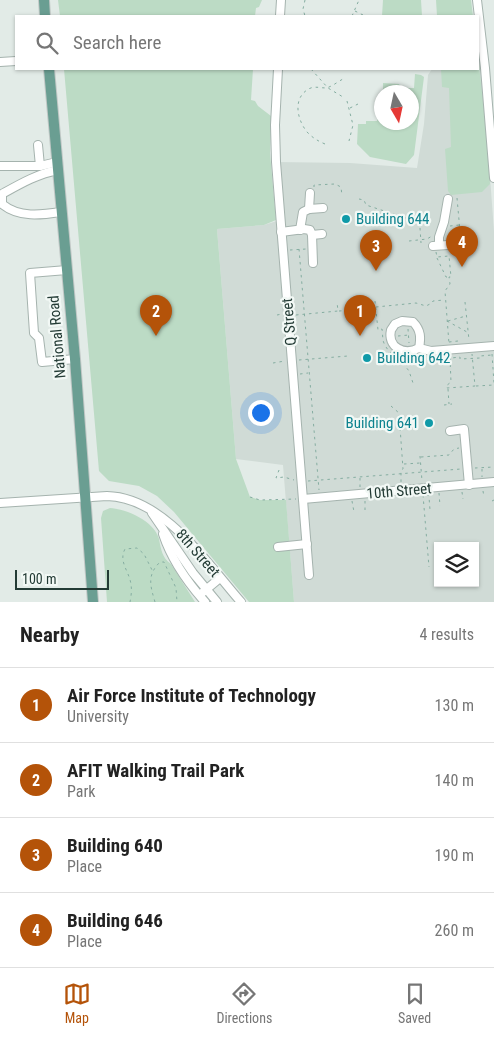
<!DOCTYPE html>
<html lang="en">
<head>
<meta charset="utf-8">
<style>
	:root { --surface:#fff; --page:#f2f2f2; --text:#222; --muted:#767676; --line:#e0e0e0; --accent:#b45309 }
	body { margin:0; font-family:"Roboto Condensed",sans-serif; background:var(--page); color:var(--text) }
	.controls { position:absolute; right:15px; bottom:15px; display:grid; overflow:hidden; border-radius:0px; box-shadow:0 1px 4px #0004 }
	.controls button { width:45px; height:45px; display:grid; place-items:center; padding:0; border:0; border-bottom:1px solid var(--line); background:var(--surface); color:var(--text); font:25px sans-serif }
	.compass { position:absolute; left:374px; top:85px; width:45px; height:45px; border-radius:50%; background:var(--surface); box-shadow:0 1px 4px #0004; rotate:171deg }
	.scale { position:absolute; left:15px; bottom:12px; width:94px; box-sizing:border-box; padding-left:5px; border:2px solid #233b35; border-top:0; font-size:14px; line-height:18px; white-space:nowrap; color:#233b35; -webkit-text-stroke:4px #f2f8f5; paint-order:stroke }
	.you { position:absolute; left:260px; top:412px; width:18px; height:18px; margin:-12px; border:4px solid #fff; border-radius:50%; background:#1a73e8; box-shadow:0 0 0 8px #1a73e833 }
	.badge { display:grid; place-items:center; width:32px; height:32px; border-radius:50%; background:var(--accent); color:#fff; font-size:16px; font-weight:700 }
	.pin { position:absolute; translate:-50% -41px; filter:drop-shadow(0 1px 2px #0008) }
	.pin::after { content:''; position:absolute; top:26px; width:18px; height:15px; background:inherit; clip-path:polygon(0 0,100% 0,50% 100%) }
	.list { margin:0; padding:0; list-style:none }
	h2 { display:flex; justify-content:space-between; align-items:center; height:65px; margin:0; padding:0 20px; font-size:21px }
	h2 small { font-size:16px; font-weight:400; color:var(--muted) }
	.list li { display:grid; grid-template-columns:32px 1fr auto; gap:15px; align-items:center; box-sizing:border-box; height:75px; padding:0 20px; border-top:1px solid var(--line) }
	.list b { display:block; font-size:19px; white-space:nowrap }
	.list p { margin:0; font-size:16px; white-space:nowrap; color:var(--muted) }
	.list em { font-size:16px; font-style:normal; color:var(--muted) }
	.icon { flex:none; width:28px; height:28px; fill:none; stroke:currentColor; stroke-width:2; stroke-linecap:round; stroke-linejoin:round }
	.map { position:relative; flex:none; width:494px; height:602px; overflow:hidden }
	.search { position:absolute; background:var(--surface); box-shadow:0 1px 4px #0004; left:15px; right:15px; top:15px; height:55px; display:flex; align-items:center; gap:12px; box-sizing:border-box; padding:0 18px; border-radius:0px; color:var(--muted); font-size:19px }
	.sheet { height:365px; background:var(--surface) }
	nav { display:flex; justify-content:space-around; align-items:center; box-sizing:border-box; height:70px; border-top:1px solid var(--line); background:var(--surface); font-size:14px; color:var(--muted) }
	nav a { display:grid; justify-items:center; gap:2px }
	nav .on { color:var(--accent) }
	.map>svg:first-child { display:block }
	.built { fill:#d0dbd6; fill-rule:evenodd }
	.green { fill:#bcdbc5 }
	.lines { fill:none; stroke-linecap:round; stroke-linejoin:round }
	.minor-casing { stroke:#a5b3ae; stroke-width:10 }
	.major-casing { stroke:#c1c8c6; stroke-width:12 }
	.path { stroke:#85ada1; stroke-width:1; stroke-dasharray:2.5 4; stroke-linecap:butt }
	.minor { stroke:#fff; stroke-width:8 }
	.major { stroke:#6a9e92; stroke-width:10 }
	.culture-dot { fill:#0f9aa8; stroke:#f2f8f5; stroke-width:2 }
	.labels { text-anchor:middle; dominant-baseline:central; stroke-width:4.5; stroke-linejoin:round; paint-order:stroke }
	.culture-label { font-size:15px; fill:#0d838f; stroke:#f2f8f5; text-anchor:start }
	.street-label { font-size:15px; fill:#233b35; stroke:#f2f8f5 }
</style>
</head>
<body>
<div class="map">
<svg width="494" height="602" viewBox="0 0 494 602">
	<rect width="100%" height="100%" fill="#e2ebe7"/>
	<path class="built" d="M 478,42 L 482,69 L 494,231 L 494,602 L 294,602 L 283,465 L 236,459 L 217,229 L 264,225 L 280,220 L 276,162 L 350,163 L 417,168 L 424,124 L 428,75 L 432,69 L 478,69 ZM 438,546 L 475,546 L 475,583 L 438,583 Z"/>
	<g class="green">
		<polygon points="58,0 262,0 259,7 256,8 255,16 60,16"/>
		<polygon points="383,0 421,0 422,16 382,16"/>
		<polygon points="436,0 471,0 473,16 437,16"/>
		<polygon points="478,57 486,128 490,184 482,192 451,195 448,191 445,149 451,147 449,88 442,87 441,69 478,69"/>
		<polygon points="64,69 253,69 251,100 255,101 258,106 271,116 270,153 276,220 264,225 217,229 236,459 250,497 260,500 286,500 294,602 249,602 174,512 157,496 139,486 109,481 99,471"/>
		<polygon points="415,74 421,75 424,77 414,155 406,164 370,157 357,144 358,124 366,124 366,121 377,121 378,96 381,96 382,122 412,122 412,92 383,92 383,83 399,84 401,88 414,88"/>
		<path d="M 110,508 C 127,509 154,521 159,539 C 161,549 162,558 171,564 L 195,602 L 107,602 L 101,518 L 103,511 Z"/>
	</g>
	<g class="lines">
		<defs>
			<g id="minor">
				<polyline points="477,0 485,68 494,178"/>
				<polyline points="280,16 281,0"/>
				<polyline points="0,62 16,61"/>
				<polyline points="278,69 275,125 276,162 309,575"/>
				<polyline points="38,145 40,166"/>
				<polyline points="0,166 40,166 57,162"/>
				<path d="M 58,170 C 37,174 20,184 2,194 L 2,204 C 19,218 41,215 61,212"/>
				<polyline points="309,209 310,193"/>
				<polyline points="300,230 303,212 309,209 323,208"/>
				<polyline points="281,232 304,229 310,230 312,235 313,263"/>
				<polyline points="312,235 322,234"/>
				<polyline points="439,245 439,237 444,222 448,199"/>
				<polyline points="433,246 448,245"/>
				<polyline points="67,270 30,273 34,333 39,338 42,362 75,359"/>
				<path d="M 402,321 L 413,322 C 421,330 421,338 419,348 C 404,356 387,347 391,330 L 395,324 Z"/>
				<polyline points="419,348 431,351 494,346"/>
				<polyline points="450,431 464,429 469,485"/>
				<polyline points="303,499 494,482"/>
				<path d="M 0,503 L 107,496 C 163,497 207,563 241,602"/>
				<polyline points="152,513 193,573 217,602"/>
				<path d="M 163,534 C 171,558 188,583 205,602"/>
				<polyline points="278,547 307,544"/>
				<polyline points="202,593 220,578"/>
			</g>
			<g id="major">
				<polyline points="44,0 45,16"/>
				<polyline points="49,69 75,359 93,602"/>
			</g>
		</defs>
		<use href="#minor" class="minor-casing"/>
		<use href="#major" class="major-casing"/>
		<g class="path">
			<polyline points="305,0 303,9 305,16"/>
			<polyline points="355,11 363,15"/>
			<polyline points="352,16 359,0"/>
			<polyline points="311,69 328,88 343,97"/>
			<polyline points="347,101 353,125 349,141"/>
			<polyline points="350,108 358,104"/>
			<path d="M 325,144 C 318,141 313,138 308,133 C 298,122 292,100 307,90 C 315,84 323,90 329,87 C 334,85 339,81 343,79"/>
			<polyline points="314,187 314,185 335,184 341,187 342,196"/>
			<polyline points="457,198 461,242"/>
			<polyline points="359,199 364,200 366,205 418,222 420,228 421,243"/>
			<polyline points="450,226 459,225"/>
			<polyline points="409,241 427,239 432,236"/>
			<polyline points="299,249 319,490"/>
			<polyline points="290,250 306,249"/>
			<polyline points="436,252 437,257 449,256 451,277 449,277 450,284 445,291 449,344"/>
			<polyline points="437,258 446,277 448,277"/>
			<path d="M 375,301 L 378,330 L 382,329 C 383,335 382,341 385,345 C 396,369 439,359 460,357 L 460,359 L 480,358 L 480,356 L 492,355"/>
			<polyline points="465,302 469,340"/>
			<polyline points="376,307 416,303 426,306 432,303 433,301 444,300"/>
			<polyline points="339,311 356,310"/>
			<polyline points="277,315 282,314"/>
			<polyline points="296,315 338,311 337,302"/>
			<polyline points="447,321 467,332"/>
			<polyline points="448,321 466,316"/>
			<polyline points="408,329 409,343"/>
			<polyline points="398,336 409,335"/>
			<polyline points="449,342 458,341"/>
			<polyline points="492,354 494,383"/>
			<polyline points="399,358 409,371 413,383"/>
			<polyline points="450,358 451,382 446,386 447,388 475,386 472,354"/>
			<polyline points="299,360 348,356"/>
			<polyline points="273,363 285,361"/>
			<polyline points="300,374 308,373"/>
			<polyline points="476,386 494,385"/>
			<polyline points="448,389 449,404"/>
			<polyline points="444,405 452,404"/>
			<polyline points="391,406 399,413 403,469 401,471 401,482"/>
			<polyline points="420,456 422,481"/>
			<polyline points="421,457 449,455 454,449 459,448"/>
			<polyline points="404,464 420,463"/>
			<polyline points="475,468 494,467"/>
			<polyline points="482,469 482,477"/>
			<polyline points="279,470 276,478 284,477 294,480"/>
			<polyline points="360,478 360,487"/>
			<polyline points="308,481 461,469"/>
			<polyline points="483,491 484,497"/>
			<polyline points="462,492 463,499"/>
			<polyline points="439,493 440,506"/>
			<polyline points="427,494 429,497 430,510"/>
			<polyline points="423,495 429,567"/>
			<polyline points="250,497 260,500 296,499"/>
			<polyline points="352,501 354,512"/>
			<polyline points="365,501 365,511"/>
			<polyline points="492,501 494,500"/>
			<path d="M 130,602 C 131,597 132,590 131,585 C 130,572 118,562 125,549 L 137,548 L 144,554 L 152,570"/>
			<path d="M 155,602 C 150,585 147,575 160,562 L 164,562 L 176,588 L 177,602"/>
		</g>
		<use href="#minor" class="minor"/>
		<use href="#major" class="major"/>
	</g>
	<g class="culture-dot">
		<circle cx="346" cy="219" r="5"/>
		<circle cx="367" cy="358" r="5"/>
		<circle cx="429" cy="423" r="5"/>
	</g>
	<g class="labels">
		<g class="culture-label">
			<text x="356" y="219">Building 644</text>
			<text x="377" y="358">Building 642</text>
			<text x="419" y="423" text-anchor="end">Building 641</text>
		</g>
		<g class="street-label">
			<text transform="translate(289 322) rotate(-95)">Q Street</text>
			<text transform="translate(57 337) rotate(-95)">National Road</text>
			<text transform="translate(399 491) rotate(-5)">10th Street</text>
			<text transform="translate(198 553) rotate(49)">8th Street</text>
		</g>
	</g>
</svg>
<div class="controls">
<button><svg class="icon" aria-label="layers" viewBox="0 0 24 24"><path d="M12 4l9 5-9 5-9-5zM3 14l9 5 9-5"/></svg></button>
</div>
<svg class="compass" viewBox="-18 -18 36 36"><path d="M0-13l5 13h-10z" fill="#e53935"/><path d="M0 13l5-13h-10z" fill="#767676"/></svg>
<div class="scale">100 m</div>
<div class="you"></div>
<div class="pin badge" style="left:360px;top:336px">1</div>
<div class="pin badge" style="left:156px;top:336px">2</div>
<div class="pin badge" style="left:376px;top:271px">3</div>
<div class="pin badge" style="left:462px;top:267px">4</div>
<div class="search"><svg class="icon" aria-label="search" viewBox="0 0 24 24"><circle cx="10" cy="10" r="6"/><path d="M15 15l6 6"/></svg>Search here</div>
</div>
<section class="sheet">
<h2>Nearby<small>4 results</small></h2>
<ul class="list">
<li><span class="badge">1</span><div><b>Air Force Institute of Technology</b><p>University</p></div><em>130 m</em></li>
<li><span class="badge">2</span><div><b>AFIT Walking Trail Park</b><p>Park</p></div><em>140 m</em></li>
<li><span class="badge">3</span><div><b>Building 640</b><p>Place</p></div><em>190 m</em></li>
<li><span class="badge">4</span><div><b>Building 646</b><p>Place</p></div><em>260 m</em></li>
</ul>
</section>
<nav>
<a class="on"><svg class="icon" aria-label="map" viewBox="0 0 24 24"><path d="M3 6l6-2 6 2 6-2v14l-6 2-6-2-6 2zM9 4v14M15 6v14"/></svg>Map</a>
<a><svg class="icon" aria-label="directions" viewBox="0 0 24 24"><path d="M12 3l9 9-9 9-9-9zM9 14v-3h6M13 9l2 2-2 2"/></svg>Directions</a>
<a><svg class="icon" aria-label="saved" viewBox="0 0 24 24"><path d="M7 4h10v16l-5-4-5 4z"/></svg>Saved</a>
</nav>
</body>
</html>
